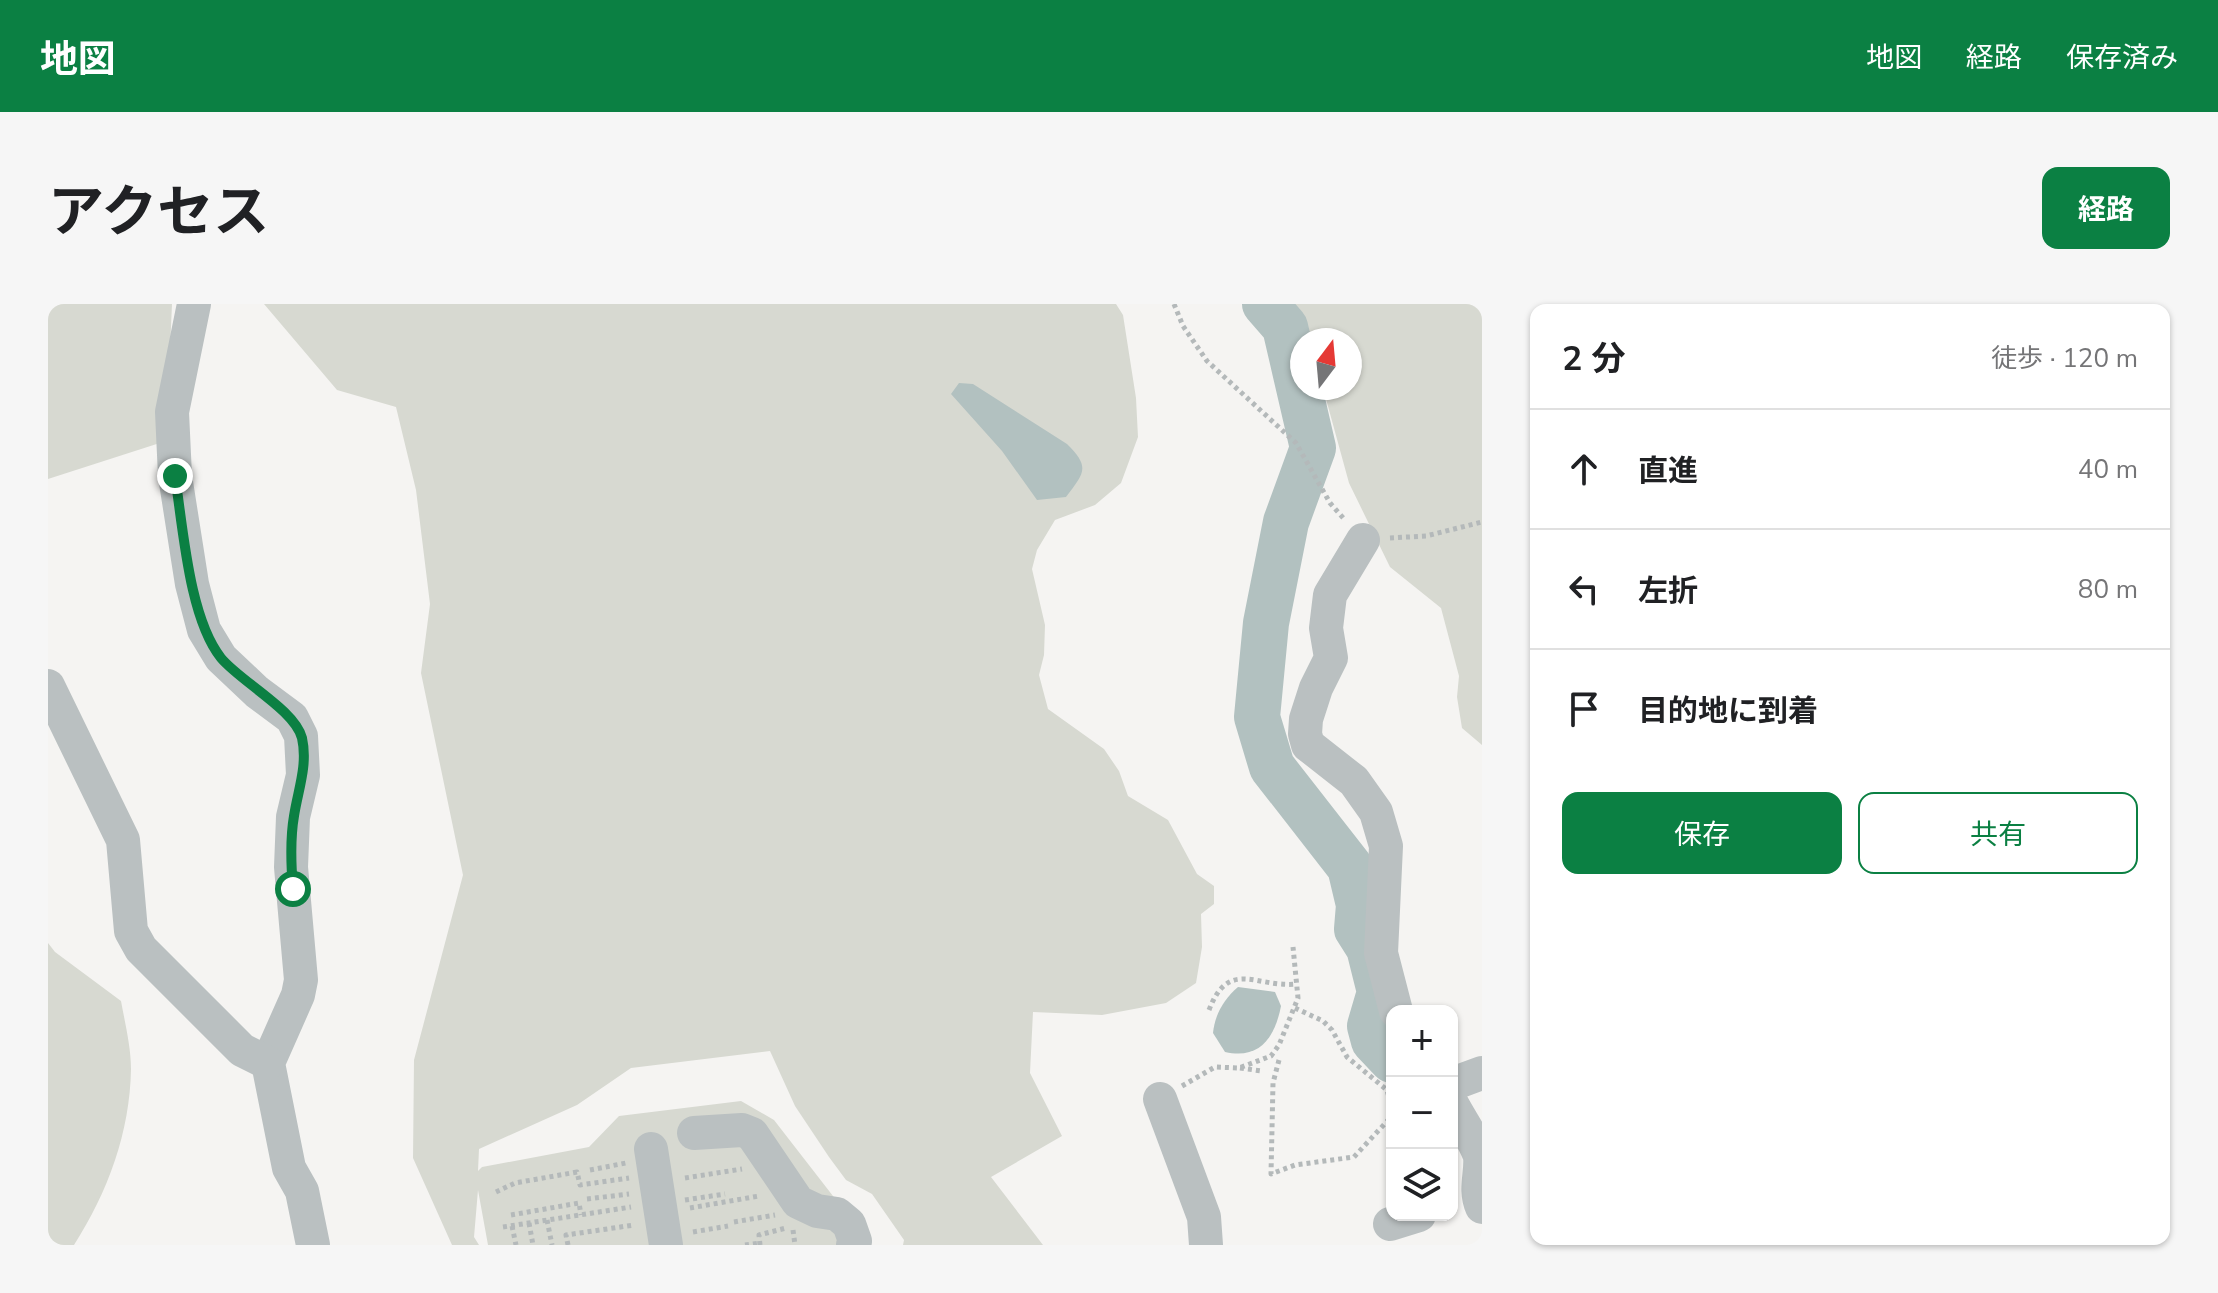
<!DOCTYPE html>
<html lang="ja">
<head>
<meta charset="utf-8">
<style>
	:root { --surface:#fff; --page:#f6f6f6; --text:#202124; --muted:#757577; --line:#e0e0e0; --accent:#0b8043 }
	body { margin:0; font-family:"Nunito Sans","Noto Sans JP",sans-serif; background:var(--page); color:var(--text) }
	.controls { position:absolute; right:24px; bottom:24px; display:grid; overflow:hidden; border-radius:16px; box-shadow:0 2px 6px #0004 }
	.controls button { width:72px; height:72px; display:grid; place-items:center; padding:0; border:0; border-bottom:2px solid var(--line); background:var(--surface); color:var(--text); font:40px sans-serif }
	.compass { position:absolute; left:1242px; top:24px; width:72px; height:72px; border-radius:50%; background:var(--surface); box-shadow:0 2px 6px #0004; rotate:16deg }
	.stop { position:absolute; width:24px; height:24px; margin:-18px; border:6px solid #0b8043; border-radius:50%; background:#fff }
	.stop.end { background:#0b8043; border-color:#fff; box-shadow:0 2px 8px #0008 }
	.list { margin:0; padding:0; list-style:none }
	h2 { display:flex; justify-content:space-between; align-items:center; height:104px; margin:0; padding:0 32px; font-size:34px }
	h2 small { font-size:26px; font-weight:400; color:var(--muted) }
	.list li { display:grid; grid-template-columns:52px 1fr auto; gap:24px; align-items:center; box-sizing:border-box; height:120px; padding:0 32px; border-top:2px solid var(--line) }
	.list b { display:block; font-size:30px; white-space:nowrap }
	.list em { font-size:26px; font-style:normal; color:var(--muted) }
	.actions { display:flex; gap:16px; padding:24px 32px }
	.actions a { flex:1; padding:18px 0; border:2px solid var(--accent); border-radius:16px; text-align:center; font-size:28px; color:var(--accent) }
	.actions .main { background:var(--accent); color:#fff }
	.icon { flex:none; width:44px; height:44px; fill:none; stroke:currentColor; stroke-width:2; stroke-linecap:round; stroke-linejoin:round }
	.map { position:relative; flex:none; width:1434px; height:941px; overflow:hidden; border-radius:16px }
	header { display:flex; align-items:center; gap:48px; box-sizing:border-box; height:112px; padding:0 40px; background:var(--accent); color:#fff }
	header strong { font-size:38px }
	nav { display:flex; gap:44px; margin-inline-start:auto; font-size:28px }
	.intro { display:flex; align-items:center; justify-content:space-between; box-sizing:border-box; height:192px; padding:0 48px }
	h1 { margin:0; font-size:56px }
	.button { padding:20px 36px; border-radius:16px; background:var(--accent); color:#fff; font-size:28px; font-weight:700 }
	main { display:flex; gap:48px; padding:0 48px }
	aside { flex:1; background:var(--surface); border-radius:16px; box-shadow:0 2px 6px #0004 }
	.map>svg:first-child { display:block }
	.green { fill:#d7d9d1 }
	.water { fill:#b2c1c0 }
	.lines { fill:none; stroke-linecap:round; stroke-linejoin:round }
	.river { stroke:#b2c1c0; stroke-width:46 }
	.path { stroke:#b4b9ba; stroke-width:5; stroke-dasharray:4 4; stroke-linecap:butt }
	.minor { stroke:#bac0c1; stroke-width:34 }
	.route { stroke:#0b8043; stroke-width:10 }
</style>
</head>
<body>
<header>
<strong>地図</strong>
<nav><a>地図</a><a>経路</a><a>保存済み</a></nav>
</header>
<div class="intro"><h1>アクセス</h1><a class="button">経路</a></div>
<main>
<div class="map">
<svg width="1434" height="941" viewBox="0 0 1434 941">
	<rect width="100%" height="100%" fill="#f5f4f2"/>
	<g class="green">
		<polygon points="0,0 124,0 118,137 0,175"/>
		<polygon points="216,0 1068,0 1075,11 1088,94 1090,133 1073,179 1047,201 1007,216 989,246 984,265 997,321 996,351 991,371 1000,405 1056,445 1071,467 1080,492 1120,516 1149,570 1166,582 1166,600 1153,610 1154,643 1148,679 1118,699 1054,711 985,708 982,769 1014,832 943,873 995,941 855,941 856,936 824,890 798,876 781,853 747,802 722,747 583,764 529,801 431,845 430,867 434,863 541,843 571,812 693,797 726,816 823,941 440,941 430,886 426,933 431,941 404,941 365,854 366,756 415,571 373,369 382,300 368,186 348,103 289,86"/>
		<polygon points="1237,0 1434,0 1434,441 1414,424 1409,393 1411,372 1393,304 1342,263 1301,179 1275,84 1302,84 1302,36 1262,36"/>
		<path d="M 0,639 L 7,648 L 73,697 C 77,719 83,743 83,765 C 82,828 60,888 26,941 L 0,941 Z"/>
	</g>
	<g class="water">
		<path d="M 911,79 L 925,80 L 1019,140 C 1042,163 1037,168 1018,193 L 989,196 L 954,147 L 903,90 Z"/>
		<path d="M 1190,683 L 1227,688 L 1233,702 C 1227,733 1212,756 1177,748 L 1165,729 C 1167,710 1176,695 1190,683 Z"/>
	</g>
	<g class="lines">
		<polyline class="river" points="1217,0 1237,23 1265,144 1238,218 1218,319 1209,413 1224,463 1302,563 1311,601 1309,625 1321,644 1332,688 1322,722 1326,737 1344,756"/>
		<g class="path">
			<polyline points="1126,0 1135,22 1159,57 1248,139 1282,199 1297,216"/>
			<polyline points="1342,234 1378,232 1434,218"/>
			<polyline points="1247,704 1275,717 1284,726 1299,753 1339,786 1344,804"/>
			<path d="M 1161,706 C 1181,654 1208,684 1248,680"/>
			<polyline points="1231,756 1225,779 1223,870 1247,861 1306,853 1343,813 1344,805"/>
			<polyline points="1192,764 1214,767"/>
			<polyline points="1134,782 1167,763 1191,764 1223,752 1231,741 1250,694 1245,643"/>
			<polyline points="542,866 578,859"/>
			<polyline points="637,874 694,865"/>
			<polyline points="448,888 467,879 529,868 532,881 581,874"/>
			<polyline points="539,895 581,890"/>
			<polyline points="637,896 677,890"/>
			<polyline points="642,904 711,892"/>
			<polyline points="463,911 531,899 533,911"/>
			<polyline points="499,916 504,941"/>
			<polyline points="686,918 727,911"/>
			<polyline points="481,919 485,941"/>
			<polyline points="464,922 468,941"/>
			<polyline points="455,923 583,903"/>
			<polyline points="745,926 747,941"/>
			<polyline points="645,928 680,922"/>
			<polyline points="520,941 518,931 586,921"/>
			<polyline points="697,941 712,939"/>
			<polyline points="712,941 711,931 738,924"/>
		</g>
		<g class="minor">
			<polyline points="146,0 124,108 127,172 144,280 156,326 173,354 209,388 244,414 253,432 255,471 245,513 243,563 253,676 250,691 220,759 241,864 254,887 265,941"/>
			<polyline points="1315,236 1282,291 1278,324 1283,354 1268,384 1258,415 1257,430 1260,441 1306,477 1328,508 1338,542 1333,649 1348,707"/>
			<polyline points="0,382 75,536 83,627 93,645 194,746 220,759"/>
			<polyline points="1404,780 1434,769"/>
			<polyline points="1112,795 1156,913 1158,941"/>
			<path d="M 1404,800 C 1413,817 1426,835 1432,852 C 1434,869 1426,885 1434,903"/>
			<polyline points="646,829 694,826 704,830 750,898 769,907 789,910 801,920 807,937 805,941"/>
			<polyline points="603,845 618,941"/>
			<polyline points="1342,920 1371,911"/>
		</g>
	</g>
	<g class="lines">
		<path class="route" d="M 127,172 C 135,223 141,314 173,354 C 193,378 247,406 254,434 C 260,461 250,486 246,512 C 242,535 243,561 245,585"/>
	</g>
</svg>
<div class="controls">
<button>+</button>
<button>−</button>
<button><svg class="icon" aria-label="layers" viewBox="0 0 24 24"><path d="M12 4l9 5-9 5-9-5zM3 14l9 5 9-5"/></svg></button>
</div>
<svg class="compass" viewBox="-18 -18 36 36"><path d="M0-13l5 13h-10z" fill="#e53935"/><path d="M0 13l5-13h-10z" fill="#757577"/></svg>
<div class="stop" style="left:245px;top:585px"></div>
<div class="stop end" style="left:127px;top:172px"></div>
</div>
<aside>
<h2>2 分<small>徒歩 · 120 m</small></h2>
<ul class="list">
<li><svg class="icon" aria-label="ahead" viewBox="0 0 24 24"><path d="M12 20V5M6 11l6-6 6 6"/></svg><div><b>直進</b></div><em>40 m</em></li>
<li><svg class="icon" aria-label="left" viewBox="0 0 24 24"><path d="M17 20v-9H6M10 6l-5 5 5 5"/></svg><div><b>左折</b></div><em>80 m</em></li>
<li><svg class="icon" aria-label="arrive" viewBox="0 0 24 24"><path d="M6 21V4h12l-3 4 3 4H6"/></svg><div><b>目的地に到着</b></div></li>
</ul>
<div class="actions"><a class="main">保存</a><a>共有</a></div>
</aside>
</main>
</body>
</html>
